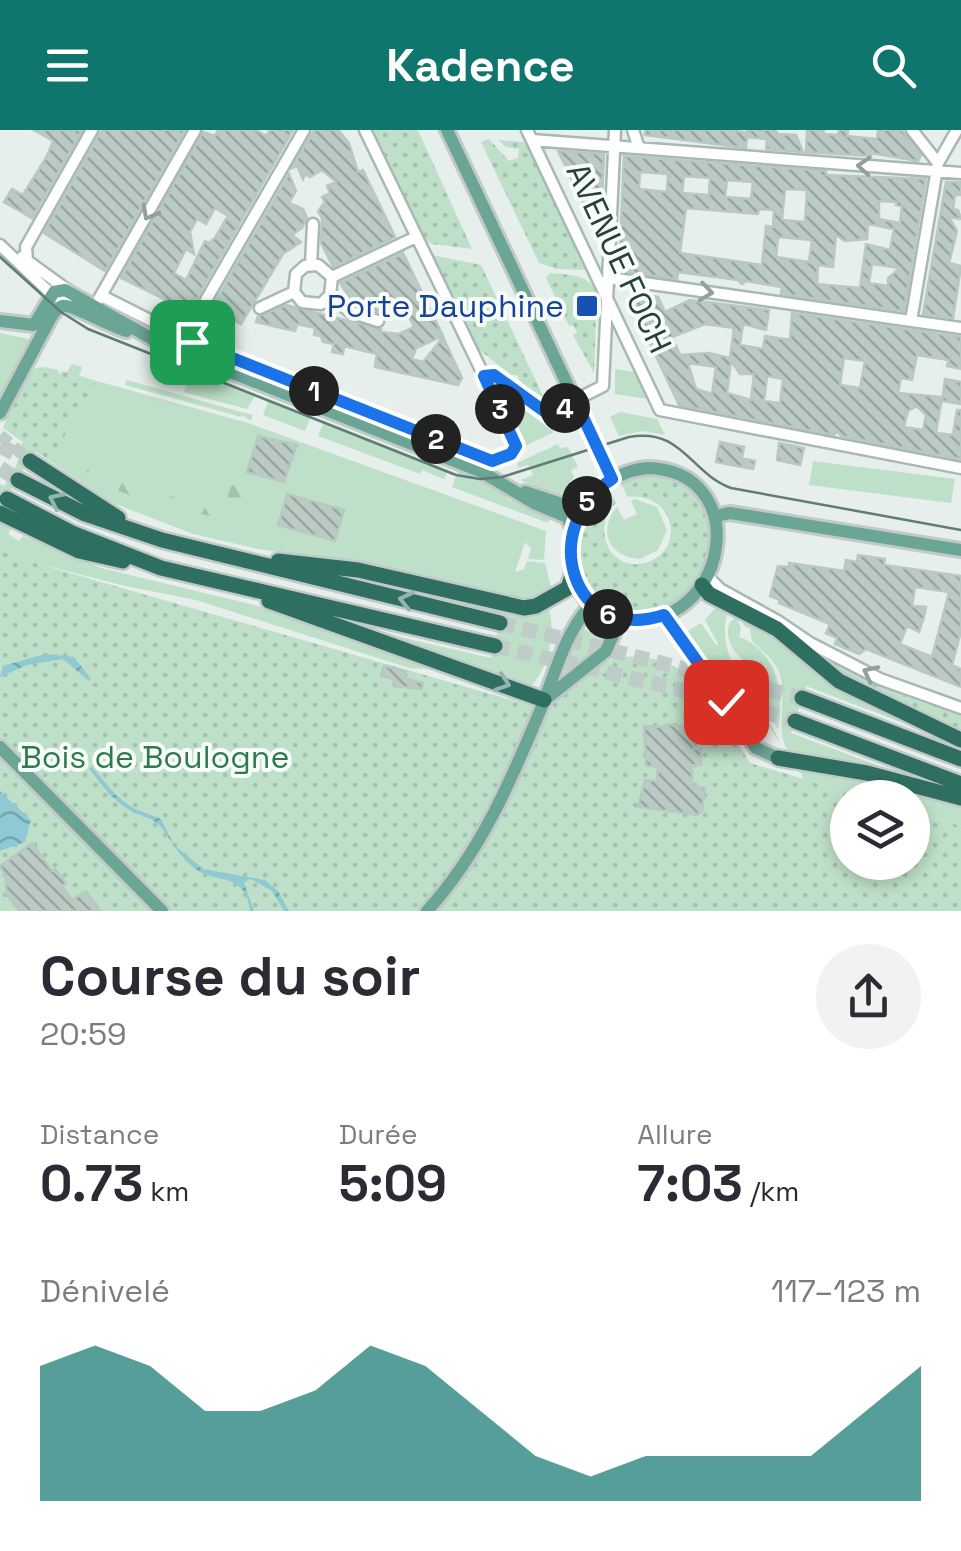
<!DOCTYPE html>
<html lang="fr">
<meta charset="utf-8">
<style>
:root{--surface:#fff;--page:#f2f2f3;--text:#2b2b33;--muted:#7c7c81;--accent:#0f766e}
body{margin:0;font-family:"Space Grotesk",sans-serif;background:var(--page);color:var(--text);height:100vh;display:flex;flex-direction:column;font-size:38px;white-space:nowrap}
*{box-sizing:border-box;margin:0}
p{font-size:32px;color:var(--muted)}
.icon{flex:none;width:55px;height:55px;fill:none;stroke:currentColor;stroke-width:2;stroke-linecap:round;stroke-linejoin:round}
.map{position:relative;height:781px;overflow:hidden}
.panel{display:flex;flex-direction:column;background:var(--surface);flex:1}
.panel>*{flex:none}
.fabs{position:absolute;left:830px;top:650px;display:grid;gap:20px}
.fabs a{display:grid;place-items:center;width:100px;height:100px;border-radius:50%;background:var(--surface);box-shadow:0 5px 15px #0003;font-size:50px}
.pin{position:absolute;display:grid;place-items:center;width:85px;height:85px;color:#fff;margin:-42px;border-radius:20px;box-shadow:0 5px 15px #0006}
.km{position:absolute;width:50px;height:50px;margin:-25px;border-radius:50%;background:#222;color:#fff;font-size:28px;line-height:50px;text-align:center}
.round{display:grid;place-items:center;flex:none;width:105px;height:105px;border-radius:52px;background:var(--page)}
.summary{display:flex;align-items:center;justify-content:space-between;height:170px;padding:0 40px}
h1{font-size:55px;font-weight:600;line-height:75px}
.figures{display:grid;grid-template-columns:repeat(3,1fr);gap:15px;height:170px;padding:10px 40px}
.figures div{display:grid;align-content:center}
.figures b{font-size:50px;font-weight:600}
.figures small{font-size:28px;font-weight:400}
.figures p{font-size:28px}
.chart{height:280px;padding:20px 40px}
.chart p{display:flex;justify-content:space-between}
.chart svg{width:100%;height:180px;margin-top:10px;fill:var(--accent);opacity:.7}
header{display:flex;justify-content:space-between;align-items:center;height:130px;padding:0 40px;background:var(--accent);color:#fff;font-size:45px;font-weight:600}
.map>svg:first-child{display:block}
</style>
<header><svg class="icon" aria-label="menu" viewBox="0 0 24 24"><path d="M4 6h16M4 12h16M4 18h16"/></svg>Kadence<svg class="icon" aria-label="search" viewBox="0 0 24 24"><circle cx="10" cy="10" r="6"/><path d="M15 15l6 6"/></svg></header>
<div class="map">
<svg width="961" height="781" viewBox="0 0 961 781">
<defs>
<pattern id="forest-firs" width="22" height="20" patternUnits="userSpaceOnUse" patternTransform="scale(2.5)"><rect width="22" height="20" fill="#bfe0c8"/><path d="M5 1l3.5 6h-7zM16 11l3.5 6h-7z" fill="#a4c1ad"/></pattern>
<pattern id="park-dots" width="8" height="8" patternUnits="userSpaceOnUse" patternTransform="scale(2.5)"><rect width="8" height="8" fill="#bfe0c8"/><path d="M2 2h.1M6 6h.1" fill="none" stroke="#a4c1ad" stroke-width="1.8" stroke-linecap="round"/></pattern>
<pattern id="water-waves" width="16" height="10" patternUnits="userSpaceOnUse" patternTransform="scale(2.5)"><rect width="16" height="10" fill="#8ec9d4"/><path d="M0 5q4-4 8 0t8 0" fill="none" stroke="#74a5ad"/></pattern>
<pattern id="building-back-hatch" width="6" height="6" patternUnits="userSpaceOnUse" patternTransform="scale(2.5)"><rect width="6" height="6" fill="#bbcac4"/><path d="M-1 5l2 2M0 0l6 6M5-1l2 2" fill="none" stroke="#98a6a0"/></pattern>
</defs>
<rect width="100%" height="100%" fill="#e6efeb"/>
<!-- grass -->
<path fill="#bfe0c8" d="M0,203L33,210L1,265H0Z
M72,234L82,237L79,246L248,293L546,401L544,430L528,429L531,419L525,412L515,442L524,439L527,431L545,433L552,461L528,473L369,435L258,419L193,404L113,373L35,321L0,377V354L4,356L21,327L16,323Z
M185,236L256,264L247,279L183,262L188,253L180,249Z
M615,239L635,242L647,269L615,264Z
M127,250L252,285H253L251,291L242,285L241,287L125,255Z
M497,261H498L554,302L523,317Z
M269,269L311,286L305,301L263,285Z
M620,282L657,289L665,305L643,301L619,306L610,287Z
M324,291L448,340L444,349L422,340L420,344L318,306Z
M558,314L560,318L568,317L578,337L571,340L574,347L560,366L520,350L533,345L528,335L518,338L517,333Z
M813,331L955,349L951,373L809,355Z
M459,338L480,346L510,370L551,385L548,393L452,357Z
M635,369L657,377L667,400L658,420L640,429C609,428 597,400 617,377L624,390L637,384L631,371Z
M0,393L11,399L8,404L19,411L23,406L101,438L266,478L448,540L409,538L196,470L121,455L35,433L0,411Z
M719,474L729,478C710,531 762,568 780,613L770,598L756,603C733,568 706,539 683,504L701,493L716,515L718,514L705,490Z
M547,475C558,499 548,540 530,557L374,501L491,528L503,480Z
M736,487L741,498L739,507C777,520 785,563 778,599L738,538L737,533L744,531C732,521 724,507 730,492Z
M741,488L778,506L814,541L835,556L935,605L806,556L791,603L917,650L789,622C773,601 789,567 779,542C774,529 761,520 752,511L750,499L744,496Z
M579,496L607,511L567,546L564,536Z
M805,638L876,652L961,676V696L913,682L912,668L864,667L803,649L801,643L797,642Z"/>
<!-- forest -->
<path fill="url(#forest-firs)" d="M86,309L92,311L95,318L88,343L106,351L110,349L153,361L155,365L159,363L202,375L204,378L223,381L231,356L239,354L241,348L245,349L239,359L250,365L235,371L237,384L230,391L201,384L175,371H144L87,348L81,333V313Z"/>
<!-- park -->
<path fill="url(#park-dots)" d="M373,0H418L472,119L432,114L425,110Z
M489,9L509,31L518,28L519,19L506,17L498,10L523,12L529,17L585,140L556,139L539,133L481,12Z
M432,125L481,135L544,268L521,253L517,245H511L477,218Z
M550,143C569,145 591,144 597,164L594,243L573,205L577,202L573,195L569,196L546,148Z
M44,237L58,240L60,245L62,241L96,251L50,331L3,298L21,254L35,238Z
M645,346C752,349 710,500 623,481C560,467 571,393 610,360L616,373C590,397 610,445 648,432C688,417 672,361 628,367L621,353Z
M0,411L35,433L540,578L544,570C570,569 581,549 602,535C612,527 626,526 639,527C699,530 723,588 750,633L864,667L848,668V732H912L913,682L961,696V781H0Z
M816,524C863,549 910,571 961,584V603L842,545Z"/>
<!-- water -->
<path fill="url(#water-waves)" d="M45,524L74,527L91,549L89,551L63,529L27,535L0,547L3,536Z
M92,637L116,665L133,678L161,689L174,715L203,739L265,750L278,761L289,781H284L272,761L251,749L244,752L254,781H250C245,740 215,755 194,738C178,725 172,711 160,696C153,688 142,686 133,682C114,672 101,655 89,638Z
M0,661L31,690L25,712L0,721Z"/>
<!-- building -->
<path fill="url(#building-back-hatch)" stroke="#b8c9c2" stroke-width="2.5" fill-rule="evenodd" d="M34,0H82L32,88L4,72L12,59L23,65L47,26L53,11Z
M102,0H185L105,141L44,103Z
M218,0H256L266,6L270,0H293L198,166L197,171L201,177L207,179L214,174L289,44L296,61L289,73L303,79L307,88L302,98L292,105L301,112L283,124L241,194L231,189L227,196L175,183L178,176L121,148L203,2L215,6ZM215,78L228,86L215,108L209,113L205,111L186,150L174,143L186,119L194,124L190,102L197,89L206,94Z
M314,0H338L349,13L358,42L363,40L395,107L333,137L321,113L322,88L318,81L325,72L322,67L330,63L327,56L336,52L322,40L310,47L305,44L303,49L297,36L292,38Z
M645,0H732L747,3V0H775L778,4L796,5L803,22L766,19L767,9L747,7L746,18L645,5Z
M807,0H824L823,4L838,5L839,0H848L847,6L877,9L878,0H902L921,25L918,31L871,23V26L806,22Z
M558,21L604,24L601,90L597,95L593,93Z
M624,26L826,41V45L848,46L926,49L904,181L781,164L782,157L746,151L742,154L738,150L678,142L677,149L621,141L619,138ZM640,42L668,44L667,62L639,59ZM684,46L710,48L709,65L682,63ZM727,50L753,52L751,69L725,67ZM785,59L807,60L805,92L782,90ZM879,71L897,72L896,75L902,76L900,93L879,89ZM686,78L758,84L759,79L774,80L773,97L766,96L762,135L680,123ZM868,94L894,99L890,120L866,114L860,158L817,154L818,135L833,137L836,105L845,111L867,109ZM778,107L812,110L809,132L776,127ZM872,134L900,138L888,148V156L869,153Z
M946,52H961V65H955L953,79L958,80L961,89L949,87L957,101L949,133L961,136L953,188L923,184Z
M403,123L443,206L416,218L412,229L423,232L443,207L462,248L458,255L375,237L377,224L344,216L343,224L332,222L334,214L323,212L321,206L314,205L315,198L297,194L295,201L256,192L258,186L286,175L381,199V202L399,204L414,197L402,172L383,184L364,177L362,173L354,174L340,153Z
M638,164L658,167L665,182L690,170L769,180L766,200L743,194L740,215L763,219L765,206L790,210L792,183L961,207V239L947,236L949,230L917,225L912,250L901,248L898,263L942,267L936,303L953,305L957,280H961V329L841,306L838,301L834,305L679,275L629,169ZM705,194L734,198L730,228L709,223L680,225L672,207ZM844,228L865,231L860,258L840,255ZM731,231L740,244H754L751,270L727,263ZM688,233L716,237L712,264L696,259ZM767,246L783,249L780,273L764,271ZM917,276L926,285L923,300L904,297L908,281Z
M945,249L961,252V274L942,271Z
M258,306L297,315L284,352L247,342Z
M720,312L744,317L742,328L755,331L753,339L716,332Z
M779,313L804,318L800,335L777,330Z
M287,364L344,380L335,411L278,395Z
M858,425L885,429L884,435L961,446V501L952,535L961,539V557L866,519L859,524L835,514L837,508L826,503L830,494L779,473L780,470L770,466L778,436L789,437V433L844,441L846,430L857,432ZM915,457L949,462L932,527L900,514L907,496L919,502L924,487L926,477L912,476Z
M384,536L406,541L404,548L423,553L422,559L393,556L394,549L381,546Z
M667,594L694,598V619H701V635H692V656L705,658L702,681L697,685L638,677L645,650L657,651L658,636H646L644,596L664,597Z
M32,713L52,741L55,739L66,753L62,756L72,770L86,761L100,781H20L6,763V747L0,736Z"/>
<g fill="none" stroke-linecap="round" stroke-linejoin="round">
<!-- major-tunnel -->
<path stroke="#bfccc8" stroke-width="12" stroke-dasharray="12 6" stroke-linecap="butt" d="M0,305L30,331"/>
<!-- highway-tunnel -->
<path stroke="#bfccc8" stroke-width="15" stroke-dasharray="15 8" stroke-linecap="butt" d="M0,316L30,331
M0,338L18,350
M500,493L802,568
M495,516L724,570L795,591"/>
<!-- minor casing -->
<g stroke="#a8b8b2" stroke-width="15">
<path id="minor" d="M527,0L660,280L961,338
M633,0L639,18
M912,0L938,33
M532,10L961,43
M0,115L48,161L69,175
M22,127L69,161
M27,131L26,117L92,0
M311,135L313,94
M332,147L330,165L321,174L302,172L294,162L296,144L305,136L318,135L332,147L416,107
M609,148L961,198
M330,165L350,182L378,191
M102,166L197,214L490,331L510,325L516,318L515,310L365,0
M99,169L195,0
M206,170L304,0
M260,178L294,162
M911,191L938,33L957,0
M484,246L494,245L548,284L603,256L615,0
M707,446L720,459L776,490L810,513L880,549L961,578"/>
</g>
<!-- major casing -->
<g stroke="#c2cac8" stroke-width="18">
<path id="major" d="M447,0L612,349
M0,191L34,195L54,162L65,160L165,216L482,342L536,374L567,387L573,400
M0,283L50,189C53,184 57,178 62,176C71,173 113,198 127,201
M647,338C752,340 730,490 637,490C540,491 555,348 647,338Z
M525,362L571,377L586,373
M715,386L730,383L961,420
M665,485L756,618L778,628
M547,568L606,521L618,494L629,490
M0,617L162,781
M427,781C480,723 510,653 540,581C555,545 563,508 588,478L586,468"/>
</g>
<!-- highway casing -->
<g stroke="#c2cac8" stroke-width="20">
<path id="highway" d="M30,331L118,388
M18,350L85,384L162,410L500,493
M7,369L72,403L161,438L495,516
M0,383L79,421L123,431
M278,431L358,440L524,478L536,476L568,458L573,443
M702,455L709,464L777,499L839,551L961,610
M269,471L544,570
M802,568L961,629
M795,591L961,654
M778,628L867,643L961,668"/>
</g>
<!-- minor -->
<use href="#minor" stroke="#fff" stroke-width="10"/>
<!-- major -->
<use href="#major" stroke="#6aa596" stroke-width="12"/>
<!-- highway -->
<use href="#highway" stroke="#2f6f62" stroke-width="15"/>
<!-- tram -->
<path stroke="#5f7d75" stroke-width="2.5" d="M0,127L61,182L88,199L456,345L480,349L502,347L629,307C682,297 690,343 731,358L961,400"/>
</g>
<!-- one-way arrows -->
<defs><path id="oneway-chevron" d="M-2-3.5L2.5 0L-2 3.5" fill="none" stroke-width="1.6" stroke-linecap="round" stroke-linejoin="round" transform="scale(2.5)"/></defs>
<g stroke="#92a09c">
<use href="#oneway-chevron" transform="translate(864 36) rotate(-176)"/>
<use href="#oneway-chevron" transform="translate(149 83) rotate(119)"/>
<use href="#oneway-chevron" transform="translate(706 162) rotate(8)"/>
<use href="#oneway-chevron" transform="translate(870 543) rotate(-154)"/>
</g>
<g stroke="#93b5ae">
<use href="#oneway-chevron" transform="translate(56 370) rotate(-154)"/>
<use href="#oneway-chevron" transform="translate(406 470) rotate(-167)"/>
<use href="#oneway-chevron" transform="translate(503 553) rotate(19)"/>
</g>
<g fill="none" stroke-linecap="round" stroke-linejoin="round">
<!-- route casing -->
<g stroke="#fff" stroke-width="20">
<path id="route" d="M192,212L492,331L511,324L516,316L484,246L494,245L548,284L576,272L612,349C537,397 571,515 664,485L726,572"/>
</g>
<!-- route -->
<use href="#route" stroke="#1a73e8" stroke-width="12"/>
</g>
<!-- markers -->
<rect fill="#1a4fb4" stroke="#f7fbf9" stroke-width="4" x="575" y="164" width="24" height="24" rx="5"/>
<g text-anchor="middle" dominant-baseline="central" stroke-width="8" stroke-linejoin="round" paint-order="stroke">
<!-- street labels -->
<g font-size="32" fill="#24423a" stroke="#f7fbf9">
<text transform="translate(619 128) rotate(65)">AVENUE FOCH</text>
</g>
<!-- transit labels -->
<g font-size="32" fill="#164399" stroke="#f7fbf9" text-anchor="end">
<text x="564" y="176">Porte Dauphine</text>
</g>
<!-- park labels -->
<g font-size="32" fill="#2d7a4b" stroke="#f7fbf9">
<text x="155" y="627">Bois de Boulogne</text>
</g>
</g>
</svg>
<div class="fabs">
<a><svg class="icon" aria-label="layers" viewBox="0 0 24 24"><path d="M12 4l9 5-9 5-9-5zM3 14l9 5 9-5"/></svg></a>
</div>
<div class="pin" style="left:192px;top:212px;background:#1e9e55"><svg class="icon" aria-label="arrive" viewBox="0 0 24 24"><path d="M6 21V4h12l-3 4 3 4H6"/></svg></div>
<div class="pin" style="left:726px;top:572px;background:#d93025"><svg class="icon" aria-label="check" viewBox="0 0 24 24"><path d="M5 12l5 5 9-10"/></svg></div>
<b class="km" style="left:314px;top:261px">1</b>
<b class="km" style="left:436px;top:309px">2</b>
<b class="km" style="left:500px;top:279px">3</b>
<b class="km" style="left:565px;top:278px">4</b>
<b class="km" style="left:587px;top:371px">5</b>
<b class="km" style="left:608px;top:484px">6</b>
</div>
<section class="panel">
<div class="summary"><div><h1>Course du soir</h1><p>20:59</p></div><a class="round"><svg class="icon" aria-label="share" viewBox="0 0 24 24"><path d="M12 15V3M7 8l5-5 5 5M5 13v7h14v-7"/></svg></a></div>
<div class="figures">
<div><p>Distance</p><b>0.73<small> km</small></b></div>
<div><p>Durée</p><b>5:09</b></div>
<div><p>Allure</p><b>7:03<small> /km</small></b></div>
</div>
<div class="chart"><p><span>Dénivelé</span>117–123 m</p>
<svg viewBox="0 0 160 44" preserveAspectRatio="none"><path d="M0 44V11L10 6L20 11L30 22L40 22L50 17L60 6L70 11L80 22L90 33L100 38L110 33L120 33L130 33L140 33L150 22L160 11V44z"/></svg>
</div>
</section>
